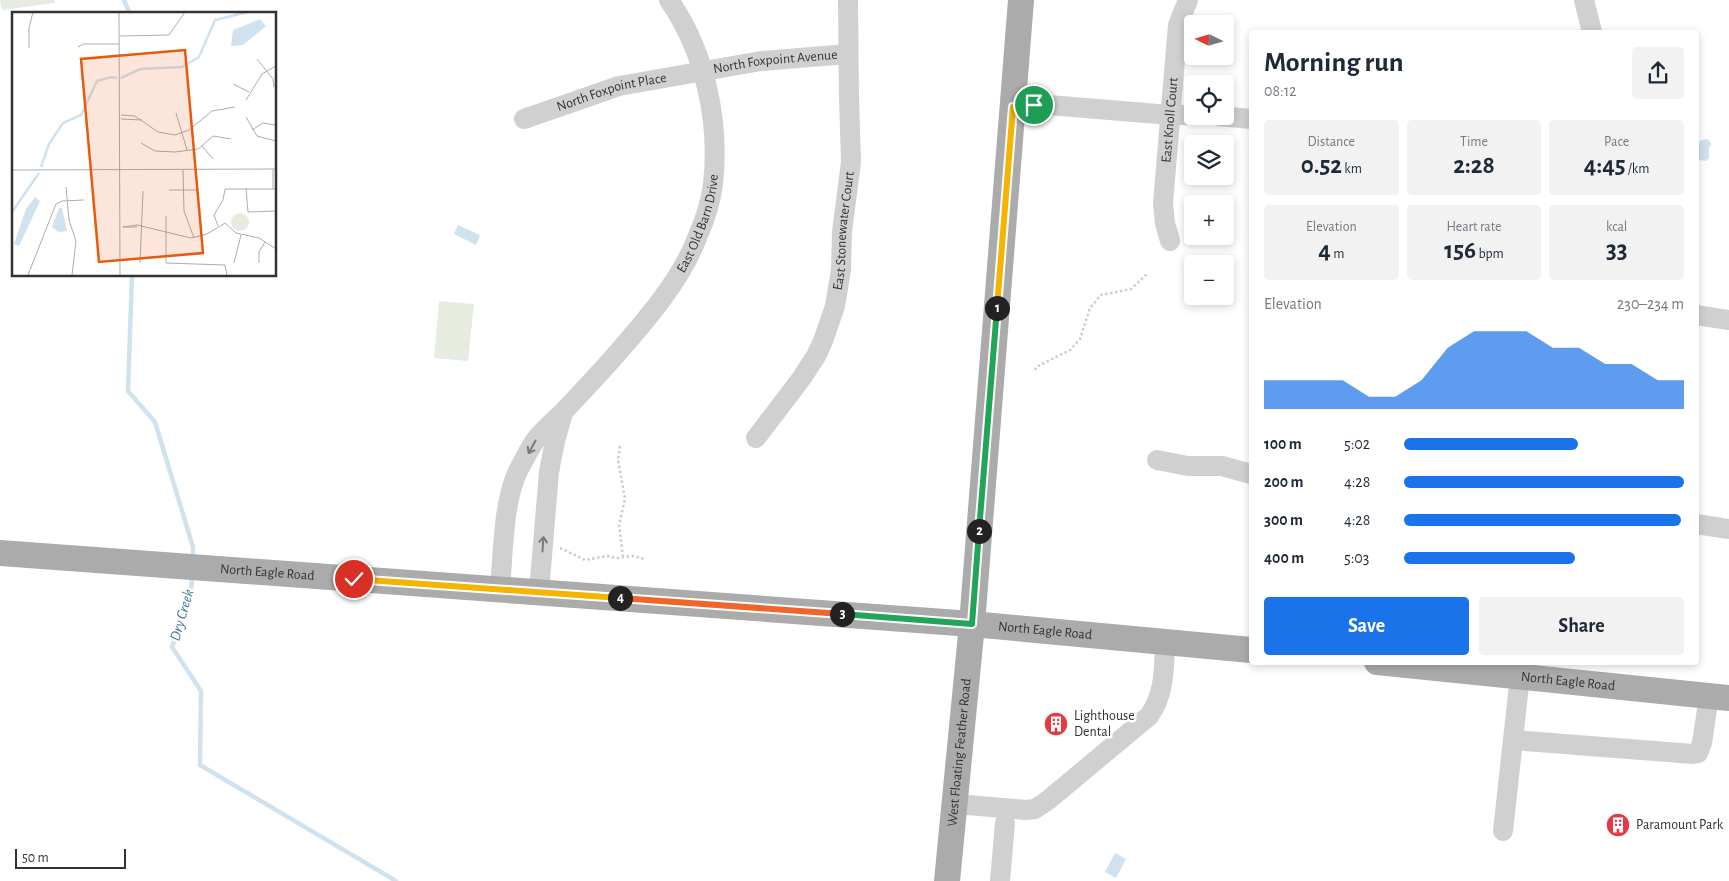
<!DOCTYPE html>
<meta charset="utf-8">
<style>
:root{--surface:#fff;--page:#f2f2f3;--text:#1f2937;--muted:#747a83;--accent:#1a73e8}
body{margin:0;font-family:"Alegreya Sans",sans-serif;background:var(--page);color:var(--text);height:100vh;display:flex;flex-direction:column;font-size:19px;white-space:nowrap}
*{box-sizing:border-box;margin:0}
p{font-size:16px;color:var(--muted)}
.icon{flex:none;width:28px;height:28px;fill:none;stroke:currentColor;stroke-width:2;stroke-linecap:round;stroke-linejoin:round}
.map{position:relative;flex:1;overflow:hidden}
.side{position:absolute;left:1249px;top:30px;width:450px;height:635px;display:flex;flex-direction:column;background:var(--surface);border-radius:5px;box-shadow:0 2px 8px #0003}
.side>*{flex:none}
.needle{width:32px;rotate:275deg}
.controls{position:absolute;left:1184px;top:15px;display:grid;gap:10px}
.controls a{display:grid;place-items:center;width:50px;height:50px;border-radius:5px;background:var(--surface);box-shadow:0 2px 8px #0003;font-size:25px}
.scale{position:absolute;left:15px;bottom:12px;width:111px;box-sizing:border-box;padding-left:5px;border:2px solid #333;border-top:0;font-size:14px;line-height:18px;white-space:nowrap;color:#333;-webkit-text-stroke:4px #fff;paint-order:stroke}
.pin{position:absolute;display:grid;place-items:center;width:42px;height:42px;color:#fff;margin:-21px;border:2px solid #fff;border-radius:50%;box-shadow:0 1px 5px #0007}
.km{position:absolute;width:25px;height:25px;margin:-12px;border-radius:50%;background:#222;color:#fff;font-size:14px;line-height:25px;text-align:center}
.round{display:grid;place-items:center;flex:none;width:52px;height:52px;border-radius:5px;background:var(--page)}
.overview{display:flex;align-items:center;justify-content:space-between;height:85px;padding:0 15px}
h1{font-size:28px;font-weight:700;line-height:38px}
.figures{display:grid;grid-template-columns:repeat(3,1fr);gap:8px;height:85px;padding:5px 15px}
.figures div{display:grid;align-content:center;border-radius:5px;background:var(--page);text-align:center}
.figures b{font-size:25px;font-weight:700}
.figures small{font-size:14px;font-weight:400}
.figures p{font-size:14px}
.chart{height:140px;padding:10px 15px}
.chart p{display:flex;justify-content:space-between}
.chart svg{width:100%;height:90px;margin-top:5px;fill:var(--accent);opacity:.7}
.button{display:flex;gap:10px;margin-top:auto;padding:10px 15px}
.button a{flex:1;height:58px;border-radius:5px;background:var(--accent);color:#fff;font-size:20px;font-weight:700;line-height:58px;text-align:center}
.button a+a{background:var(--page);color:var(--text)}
ul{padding:0 15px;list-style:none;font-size:16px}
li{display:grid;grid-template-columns:80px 60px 1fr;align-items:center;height:38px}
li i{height:12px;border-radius:6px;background:var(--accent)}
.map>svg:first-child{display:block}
</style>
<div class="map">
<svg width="1729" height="881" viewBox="0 0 1729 881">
<rect width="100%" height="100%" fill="#fff"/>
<!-- green -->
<path fill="#e6ecdf" d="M0,0H54L55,3L2,10Z
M439,301L474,304L468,361L434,358Z"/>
<!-- water -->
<path fill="#cfe2ee" d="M1706,139L1709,140L1711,144L1709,148V158L1706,161L1699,160C1697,154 1700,151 1698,145L1700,141Z
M458,225L480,235L476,245L454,234Z
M1115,853L1126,859L1116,878L1105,872Z"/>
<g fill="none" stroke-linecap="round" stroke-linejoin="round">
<!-- stream -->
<path stroke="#cfe2ee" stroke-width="4.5" d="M124,0L130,14
M132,275L128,391L155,422L193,547V558
M192,575L191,594L172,647L201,691L200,765L396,881"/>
<!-- path -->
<path stroke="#cdcdcd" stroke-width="2.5" stroke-dasharray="2.5 2.5" stroke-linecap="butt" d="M1035,370L1036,367L1070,350L1080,339L1090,308L1101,295L1131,289L1147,274
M620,446L618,460L625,499L619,525L623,557
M560,548L585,560L607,556L616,558L634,556L644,559"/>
<!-- minor -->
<g stroke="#d0d0d0" stroke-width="20">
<path d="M1584,0L1592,32"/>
<path d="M1013,107L1049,105L1170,115H1192"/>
<path d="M1219,116L1251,119"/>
<path id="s1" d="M524,119L619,86L761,61L848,54"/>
<path id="s2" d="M1170,241L1165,223L1163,203L1178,25L1188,0"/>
<path d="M1696,315L1729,320"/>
<path id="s3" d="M756,438L801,379L816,356L823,341L835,306L841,270L842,232L851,162L849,97L848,0"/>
<path d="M1157,460L1188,466H1222L1251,474"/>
<path d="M1696,524L1729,529"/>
<path id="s4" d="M500,590C503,555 503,502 518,471C524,460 530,447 537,438C545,428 555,420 564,411C583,391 602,371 620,350C648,318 682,278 697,238C704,222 711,202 713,184C720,121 705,52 669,0"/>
<path d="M539,592L549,472L555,441L563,413"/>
<path d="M1513,740L1693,754L1698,753L1702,743L1709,696"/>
<path d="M955,804L1026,810L1035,809L1047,801L1149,716C1165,694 1164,668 1165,642"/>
<path d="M1503,831L1520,676"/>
<path d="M1000,881L1005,823"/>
</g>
<!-- major -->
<g stroke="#ababab" stroke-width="26">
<path id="s5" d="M0,553L972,624L1251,650"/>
<path id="s6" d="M1377,662L1729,698"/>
<path id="s7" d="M947,881L972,624L1021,0"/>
</g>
</g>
<!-- one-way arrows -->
<defs><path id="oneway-shaft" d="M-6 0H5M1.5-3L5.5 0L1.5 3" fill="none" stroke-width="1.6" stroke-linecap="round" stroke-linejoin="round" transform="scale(1.25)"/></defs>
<g stroke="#7a7a7a">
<use href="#oneway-shaft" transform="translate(532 447) rotate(119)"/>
<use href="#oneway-shaft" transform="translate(543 544) rotate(-86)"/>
</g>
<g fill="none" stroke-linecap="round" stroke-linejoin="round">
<!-- split-1 casing -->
<g stroke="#fff" stroke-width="10">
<path id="split-1" d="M997,308L1013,107L1034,105"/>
</g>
<!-- split-2 casing -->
<g stroke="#fff" stroke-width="10">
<path id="split-2" d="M979,531L997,308"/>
</g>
<!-- split-3 casing -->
<g stroke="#fff" stroke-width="10">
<path id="split-3" d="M842,614L972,624L979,531"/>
</g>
<!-- split-4 casing -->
<g stroke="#fff" stroke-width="10">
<path id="split-4" d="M620,598L842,614"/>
</g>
<!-- split-5 casing -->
<g stroke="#fff" stroke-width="10">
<path id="split-5" d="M354,579L620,598"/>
</g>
<!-- split-1 -->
<use href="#split-1" stroke="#f5b400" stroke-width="6"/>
<!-- split-2 -->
<use href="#split-2" stroke="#22a559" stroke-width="6"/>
<!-- split-3 -->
<use href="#split-3" stroke="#22a559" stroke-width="6"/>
<!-- split-4 -->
<use href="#split-4" stroke="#f0652b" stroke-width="6"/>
<!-- split-5 -->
<use href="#split-5" stroke="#f5b400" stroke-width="6"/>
</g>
<!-- icons -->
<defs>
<g id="building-disc" transform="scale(1.25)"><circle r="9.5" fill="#e63946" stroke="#fff"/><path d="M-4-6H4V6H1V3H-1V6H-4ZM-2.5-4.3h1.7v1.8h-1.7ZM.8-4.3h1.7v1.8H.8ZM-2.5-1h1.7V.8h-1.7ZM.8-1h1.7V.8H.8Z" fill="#fff"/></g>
</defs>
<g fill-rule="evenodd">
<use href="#building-disc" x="1056" y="724"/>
<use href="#building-disc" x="1618" y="825"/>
</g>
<g text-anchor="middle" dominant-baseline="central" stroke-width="5" stroke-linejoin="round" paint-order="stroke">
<!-- street labels -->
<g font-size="14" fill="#333" stroke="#fff">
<text stroke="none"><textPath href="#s1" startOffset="259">North Foxpoint Avenue</textPath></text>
<text stroke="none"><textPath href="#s1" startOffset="92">North Foxpoint Place</textPath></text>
<text stroke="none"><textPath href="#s2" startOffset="122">East Knoll Court</textPath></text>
<text stroke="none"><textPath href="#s4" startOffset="431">East Old Barn Drive</textPath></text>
<text stroke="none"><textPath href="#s3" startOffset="231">East Stonewater Court</textPath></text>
<text stroke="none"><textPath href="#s5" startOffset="268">North Eagle Road</textPath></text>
<text stroke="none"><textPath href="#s5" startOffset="1048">North Eagle Road</textPath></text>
<text stroke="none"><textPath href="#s6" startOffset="192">North Eagle Road</textPath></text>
<text stroke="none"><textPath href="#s7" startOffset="129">West Floating Feather Road</textPath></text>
</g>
<!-- poi labels -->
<g font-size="14" fill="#333" stroke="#fff" text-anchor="start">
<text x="1074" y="716">Lighthouse<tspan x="1074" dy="16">Dental</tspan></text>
<text x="1636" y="825">Paramount Park</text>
</g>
<!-- water labels -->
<g font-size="15" font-style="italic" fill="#3f7597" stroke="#fff">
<text transform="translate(182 615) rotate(-74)">Dry Creek</text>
</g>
</g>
<!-- overview -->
<g transform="translate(12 12)">
<rect width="264" height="264" fill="#fff"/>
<path d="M219 210a9 9 0 1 1 18 0a9 9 0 1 1-18 0Z" fill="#e6ecdf"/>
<path d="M248,7L254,14L231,33L219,34L221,18ZM23,185L28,189L7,234L2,232L14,197ZM47,196H50L55,219L47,220L40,215Z" fill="#cfe2ee"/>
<path fill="none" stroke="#cfe2ee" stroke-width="2.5" d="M109,66L128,57L170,55L187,45L203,8L236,0M29,155L37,132L51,111L69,103L85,69L99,65L105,66M0,200L27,161"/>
<path fill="none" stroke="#adadad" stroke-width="1" d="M107,0L108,263M108,24L157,23L173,0M66,35L71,32H107M17,36V16L21,0M245,47L261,67L262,75M221,72L237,80M234,88L250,62L264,54M164,101L175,138M109,103L123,104L146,120L163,123L177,118L200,99L223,95M234,105L245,124L264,129M109,107L130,108M240,118L251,111L264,113M129,131L143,139L163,140L186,137L201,124L219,127M190,134L201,147M261,157V177M0,158L264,157M171,158L172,199L182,226M54,175L57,208L64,229L60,263M234,176L236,200L264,199M157,178H187M154,204V251L213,253L215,263M206,214L202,203L211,188L213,177H264M125,215H111L125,213L179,226L195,222L213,211L224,221L247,226L264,237M128,251L131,179M222,251L229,223M247,251V240L253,230M16,263L44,192L50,189L72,188"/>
<path fill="#e8590c" fill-opacity="0.15" stroke="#e8590c" stroke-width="2.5" d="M173,38L191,241L87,250L69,47Z"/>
<rect width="264" height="264" fill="none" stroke="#333" stroke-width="2.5"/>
</g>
</svg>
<div class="controls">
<a><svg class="needle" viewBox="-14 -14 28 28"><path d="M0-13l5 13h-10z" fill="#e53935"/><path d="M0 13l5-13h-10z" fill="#747a83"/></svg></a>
<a><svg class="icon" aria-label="locate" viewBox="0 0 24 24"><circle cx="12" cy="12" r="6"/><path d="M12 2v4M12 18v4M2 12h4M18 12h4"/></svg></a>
<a><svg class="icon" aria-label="layers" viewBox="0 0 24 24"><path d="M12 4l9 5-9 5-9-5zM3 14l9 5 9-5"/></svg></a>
<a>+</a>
<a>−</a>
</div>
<div class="scale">50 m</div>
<div class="pin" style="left:1034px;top:105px;background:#1e9e55"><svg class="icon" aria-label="arrive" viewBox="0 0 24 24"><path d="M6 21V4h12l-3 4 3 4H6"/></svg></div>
<div class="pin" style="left:354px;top:579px;background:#d93025"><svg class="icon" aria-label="check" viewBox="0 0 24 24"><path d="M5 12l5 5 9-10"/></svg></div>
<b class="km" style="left:997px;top:308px">1</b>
<b class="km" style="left:979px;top:531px">2</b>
<b class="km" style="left:842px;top:614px">3</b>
<b class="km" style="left:620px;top:598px">4</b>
<section class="side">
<div class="overview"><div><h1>Morning run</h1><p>08:12</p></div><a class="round"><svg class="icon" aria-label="share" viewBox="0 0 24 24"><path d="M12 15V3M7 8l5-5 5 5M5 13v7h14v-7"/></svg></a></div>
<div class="figures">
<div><p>Distance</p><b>0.52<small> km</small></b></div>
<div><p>Time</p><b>2:28</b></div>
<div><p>Pace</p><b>4:45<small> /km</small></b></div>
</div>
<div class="figures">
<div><p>Elevation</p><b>4<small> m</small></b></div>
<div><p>Heart rate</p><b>156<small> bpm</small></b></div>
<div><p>kcal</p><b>33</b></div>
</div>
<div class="chart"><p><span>Elevation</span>230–234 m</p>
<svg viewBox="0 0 160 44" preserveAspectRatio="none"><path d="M0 44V30L10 30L20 30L30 30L40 38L50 38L60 30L70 14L80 6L90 6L100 6L110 14L120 14L130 22L140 22L150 30L160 30V44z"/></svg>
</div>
<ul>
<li><b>100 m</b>5:02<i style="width:62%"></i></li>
<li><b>200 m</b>4:28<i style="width:100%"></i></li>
<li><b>300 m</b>4:28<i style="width:99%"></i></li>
<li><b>400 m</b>5:03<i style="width:61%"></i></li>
</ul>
<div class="button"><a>Save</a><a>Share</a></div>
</section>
</div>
